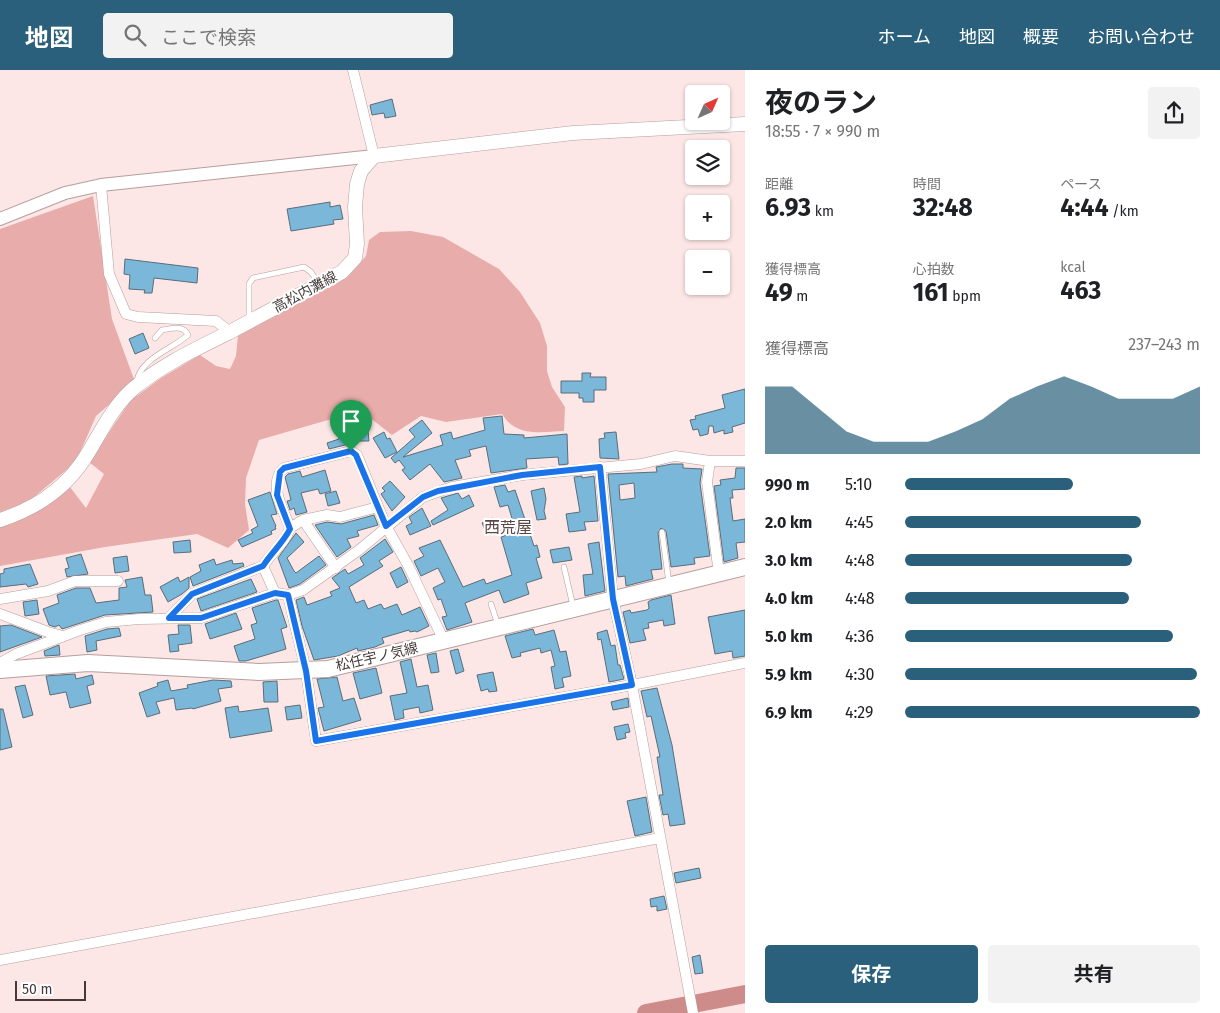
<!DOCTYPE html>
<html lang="ja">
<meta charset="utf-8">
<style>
:root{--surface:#fff;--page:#f2f2f2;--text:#202124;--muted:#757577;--accent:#2a607b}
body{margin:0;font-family:"Fira Sans","Noto Sans JP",sans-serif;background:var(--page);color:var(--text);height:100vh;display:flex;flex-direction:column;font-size:19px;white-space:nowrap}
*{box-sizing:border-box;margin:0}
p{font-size:16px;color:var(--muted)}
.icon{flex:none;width:28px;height:28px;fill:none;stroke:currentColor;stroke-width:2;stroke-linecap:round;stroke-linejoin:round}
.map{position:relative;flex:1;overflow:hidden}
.panel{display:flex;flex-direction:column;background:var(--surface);width:475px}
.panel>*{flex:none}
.needle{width:32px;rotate:45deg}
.buttons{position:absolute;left:685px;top:15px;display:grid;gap:10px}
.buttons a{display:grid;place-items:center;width:45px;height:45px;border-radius:5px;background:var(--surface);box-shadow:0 1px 4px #0004;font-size:25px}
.scale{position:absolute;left:15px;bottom:12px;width:71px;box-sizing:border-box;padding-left:5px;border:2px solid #443a39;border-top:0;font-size:14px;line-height:18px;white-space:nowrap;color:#443a39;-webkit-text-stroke:4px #fff;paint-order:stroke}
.pin{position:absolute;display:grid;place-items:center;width:42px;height:42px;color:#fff;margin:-51px -21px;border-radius:50% 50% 50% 0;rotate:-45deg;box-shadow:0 0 5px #0007}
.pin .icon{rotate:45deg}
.round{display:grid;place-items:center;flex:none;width:52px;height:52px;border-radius:5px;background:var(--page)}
.headline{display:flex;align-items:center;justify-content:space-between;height:85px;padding:0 20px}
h1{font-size:28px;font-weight:700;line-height:38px}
.stats{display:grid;grid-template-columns:repeat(3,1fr);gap:8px;height:85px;padding:5px 20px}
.stats div{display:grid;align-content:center}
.stats b{font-size:25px;font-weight:700}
.stats small{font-size:14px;font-weight:400}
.stats p{font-size:14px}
.chart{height:140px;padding:10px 20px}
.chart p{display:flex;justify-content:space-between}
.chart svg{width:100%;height:90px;margin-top:5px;fill:var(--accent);opacity:.7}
.action{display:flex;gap:10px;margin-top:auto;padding:10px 20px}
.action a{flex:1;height:58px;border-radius:5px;background:var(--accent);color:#fff;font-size:20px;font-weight:700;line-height:58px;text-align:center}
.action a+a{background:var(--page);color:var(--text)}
ul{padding:0 20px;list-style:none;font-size:16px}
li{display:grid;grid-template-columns:80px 60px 1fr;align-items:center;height:38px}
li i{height:12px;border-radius:6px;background:var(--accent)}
header{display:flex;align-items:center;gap:30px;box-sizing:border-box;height:70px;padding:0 25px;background:var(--accent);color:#fff}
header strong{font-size:24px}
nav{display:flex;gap:28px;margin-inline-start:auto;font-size:18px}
.search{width:350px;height:45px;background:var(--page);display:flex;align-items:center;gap:12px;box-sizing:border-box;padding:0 18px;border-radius:5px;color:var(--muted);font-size:19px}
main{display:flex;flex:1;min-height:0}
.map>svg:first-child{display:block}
</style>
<header>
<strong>地図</strong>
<div class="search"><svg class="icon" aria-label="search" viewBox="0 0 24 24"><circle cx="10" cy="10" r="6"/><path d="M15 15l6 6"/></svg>ここで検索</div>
<nav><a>ホーム</a><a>地図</a><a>概要</a><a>お問い合わせ</a></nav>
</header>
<main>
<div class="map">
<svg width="745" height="943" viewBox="0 0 745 943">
<rect width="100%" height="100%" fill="#fce7e6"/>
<!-- green -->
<path fill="#e8adaa" d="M93,126L112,249L135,312L96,346L76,392L28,432L0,442V159Z
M411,161L443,167L499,199L520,222L540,253L547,276V301L552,317L565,337L564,361C540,362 516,367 502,344L446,352L421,346L392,365L369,347L328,350L259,370L246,408L245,434L249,460L228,478L197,464L105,477L0,496V457C30,447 46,438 70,417L86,438L104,404L89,392L130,331L161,308L200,285L216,296L230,299L236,286L238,265L349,205L366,186L369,170L380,162Z"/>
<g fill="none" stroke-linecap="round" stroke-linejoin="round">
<!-- river -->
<path stroke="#cd8c8a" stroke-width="18" d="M646,943L745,924"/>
</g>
<!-- building -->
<path fill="#7ab7d9" stroke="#5a6d79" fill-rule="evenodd" d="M392,29L396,46L385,48L384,43L372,45L370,35Z
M330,132V137L340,135L343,149L333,150L334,154L291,161L287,139Z
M125,189L198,198L197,213L154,208L152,223H144L145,220L129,219L130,205L124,204Z
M143,263L149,278L135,284L129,269Z
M582,303H591L590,307H606V320H594V332H583V328H579V323H561V311H582Z
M745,319V353L732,357L733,362L724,364V360L714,363L713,356H709L708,364L700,366L698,359L693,360L690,350L696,349L695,346L725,338L722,325Z
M502,346L504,364L524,365V368L567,364L568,394L559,395L558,387L526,389L527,398L491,403L486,376L469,380L471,386L455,390L462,408L444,412L430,394L410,410L402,400L405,398L399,390L395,393L391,388L415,367L409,360L422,350L432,363L403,387L443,375L440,365L451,362L453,369L485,360L483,348Z
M355,356L356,363L368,361L369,371H361L329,379L327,373L339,369L337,363Z
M384,362L387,369L390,368L397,382L385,388L373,368Z
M616,362L619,389L600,388L599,369L605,368L604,363Z
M672,394H683V398L702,399L700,413L710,486L694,488L695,494L671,497L666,461L661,458L658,463L662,499L651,500L653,509L626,516L625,506L618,507L608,404L657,402L656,397ZM634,413L635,428L620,430L619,415Z
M736,398H745V419L732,420L733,428H730L733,451L745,449V472L736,473L738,488L724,492L714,416L721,415L720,410L735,408Z
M325,400L331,421L320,424L318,419L301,423L307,442L296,445L294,438L290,440L287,431L291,430L285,407L288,404L300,401L302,407Z
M582,406V408L594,406L598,451L584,452L586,460L569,462L566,444L580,442L574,407Z
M390,411L405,427L392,441L381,424L385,421L382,418Z
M505,415L508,422L515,420L534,476L537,475L540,487L536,488L542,508L526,513L529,524L504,533L499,520L465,533L472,552L447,560L442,547L447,546L441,529L438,530L433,518L445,512L438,498L421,506L414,491L424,486L419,478L440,470L463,517L484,509L486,514L512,505L501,467L516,462L508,435L500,437L494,417Z
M544,418L546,429L544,441L546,449L537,450L531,421Z
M336,421L340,433L328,436L325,424Z
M270,422L277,444L271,445L276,456L275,457L276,459L271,461L272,464L242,477L238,470L253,463L251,460L258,456L248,430Z
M458,423L462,429L469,425L474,436L433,455L431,451L448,440L441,428Z
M422,438L431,456L410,465L406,456L412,453L409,447Z
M374,445L378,455L357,461L359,466L347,469L351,477L337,487L315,455L327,452L341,454Z
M493,448L498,460L487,464L482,453Z
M296,463L304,472L287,488L294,501L296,503L319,486L326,495L300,514L289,518L278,488Z
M385,469L393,482L379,491L383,496L349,517L356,533L364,530L368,539L381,534L384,539L397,534L402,545L420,537L429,556L417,562L415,561L410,562L409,560L382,568L384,573L375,577L358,581L357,578L338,586L314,590L302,556L296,530L304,527L307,535L332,526L330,522L340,518L332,508L345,499L348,504L364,495L360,488Z
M190,470L191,482L174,483L173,472Z
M599,472L605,521L585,526L583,505L593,504L588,474Z
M569,477L572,490L553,493L550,480Z
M81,484L88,504L67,507L65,499L69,498L66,488Z
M127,486L129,501L115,503L113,488Z
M214,489L216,495L232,490L233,494L243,493L244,496L193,516L190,507L201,501L199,495Z
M30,494L38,514L28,517L26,514L0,517V504L4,503V499Z
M401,497L408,512L397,518L390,503Z
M142,507L145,525H151L153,542L105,545L62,559L59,555L55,557L49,555L43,539L59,533L57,525L76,518H90L96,533L119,530V518L127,517L125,510Z
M178,507L180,512L189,507V518L182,524L168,532L160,517Z
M251,509L257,522L201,541L197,529Z
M671,525L675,554L664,556L663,550L648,553L649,558L643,559L646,570L630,573L623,542L630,540L631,543L647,540L649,538L648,532L651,530Z
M37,530L39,544L25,546L23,532Z
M276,530H278L287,557L281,559L286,579L246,591H239L234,576L255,569L251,555L257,553L252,538Z
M745,540V586L733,588L732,581L715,584L708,547Z
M236,543L242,559L210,569L205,554Z
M11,555L42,567L0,582V556Z
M178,555H190L192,573L178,575L179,581L170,582L168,565L179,564Z
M119,558L121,566L96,571L97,580L87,582L85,566L107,559Z
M533,559L535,565L554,560L560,582L566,581L571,606L562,608L564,617L555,619L551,597L555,596L551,580L541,583L540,578L520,583L521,586L512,588L505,566Z
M607,560L611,576L615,575L618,595H620L624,609L609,612L601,569L598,570L597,563Z
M59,575L60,585L45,586L44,581Z
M458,579L464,601L456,604L450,581Z
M436,583L439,602L431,603L427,585Z
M411,589L417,617L428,615L433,640L420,643L419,637L403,640L404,648L395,650L390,626L407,623L400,592Z
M376,598L382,623L360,629L353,603Z
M493,602L497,621L489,622L488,619L481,621L477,605Z
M75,604L76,609L92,605L94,614L87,616L91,633L70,638L66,622L50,625L46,606Z
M337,607L343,631L354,628L361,650L324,661L318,638L324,637L317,609Z
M168,610L171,621L188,618L187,615L213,610L231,611L232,617L218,619L221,631L193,639L192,638L176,640L174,628L156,632L160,643L147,647L139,623L158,616L157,613Z
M277,611L278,632H264L263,612Z
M25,615L33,645L23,648L15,617Z
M657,618L672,675L685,754L670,756L668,744L663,745L659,725H663L657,687H660L651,646L647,647L641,621Z
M628,628L629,637L613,640L611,632Z
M300,635L302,648L287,650L285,637Z
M238,636L239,642L268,638L272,661L230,668L225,638Z
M0,639H3L12,677L0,680Z
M628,654L630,662L625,663L626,668L617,670L614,657Z
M646,727L652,762L635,766L627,731Z
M699,798L701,808L676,813L674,803Z
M664,826L667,839L657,841V836L651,837L650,829Z
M700,885L703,903L695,904L692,887Z"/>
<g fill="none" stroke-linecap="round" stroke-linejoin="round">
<!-- service casing -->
<g stroke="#b69e9c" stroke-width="6">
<path id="service" d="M249,251V214L253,208L304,197L311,202L318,213
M137,311C140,289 172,279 188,265C183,254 171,259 162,260L155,268
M662,462L669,513
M564,497L573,536
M491,534L498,555"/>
</g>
<!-- minor casing -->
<g stroke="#b69e9c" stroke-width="11">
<path id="minor" d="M353,0L374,86
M101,115L109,204L126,244L138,247L216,251L230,262
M710,391L707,412L719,504
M600,397L613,529L632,615L693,943
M303,450L327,445L340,447L378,437
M336,498L303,450L290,458C284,441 267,413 284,398L351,381L357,385L386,456L409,497L444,571
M275,523L263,496C271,483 286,472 290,458
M288,525L306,601L316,671L632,615L745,593
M0,529L48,521L75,511H118
M0,544L48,562L63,566
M169,548L192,524L263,496
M0,593L16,584L80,560L106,552L139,549L201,548L275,523L288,525L303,520L359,480L423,427L452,417L522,405L641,394L675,386L710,391H745
M0,890L660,768"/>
</g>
<!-- tertiary casing -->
<g stroke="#b69e9c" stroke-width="14">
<path id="tertiary" d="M0,149L65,123L101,115L374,86"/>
</g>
<!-- secondary casing -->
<g stroke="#b69e9c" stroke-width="15">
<path id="secondary" d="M0,450C37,438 68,417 88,383C102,360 113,336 134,318C162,295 196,279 228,263C266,243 304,222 342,202L355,188L357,174L355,137L357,114L361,101L374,86L573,63L745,54"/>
</g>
<!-- primary casing -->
<g stroke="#b69e9c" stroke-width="18">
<path id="primary" d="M0,600L88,593L259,602L328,599L745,497"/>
</g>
<!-- service -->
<use href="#service" stroke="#fff" stroke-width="5"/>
<!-- minor -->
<use href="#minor" stroke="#fff" stroke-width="10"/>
<!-- tertiary -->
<use href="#tertiary" stroke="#fff" stroke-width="12"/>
<!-- secondary -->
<use href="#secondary" stroke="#fff" stroke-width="14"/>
<!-- primary -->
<use href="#primary" stroke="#fff" stroke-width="16"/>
</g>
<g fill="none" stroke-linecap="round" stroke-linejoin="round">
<!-- route casing -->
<g stroke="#fff" stroke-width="10">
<path id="route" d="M351,381L356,385L386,456L423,427L438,421L522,405L600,397L613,529L632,615L316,671L306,601L288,525L275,523L201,548H169L192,524L263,496C271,483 283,473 290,459L277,425L280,402L284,398Z"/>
</g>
<!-- route -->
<use href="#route" stroke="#1a73e8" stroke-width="6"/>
</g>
<g text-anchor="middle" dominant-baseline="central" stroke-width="4" stroke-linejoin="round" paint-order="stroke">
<!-- street labels -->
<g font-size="14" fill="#443a39" stroke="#fff">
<text transform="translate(305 222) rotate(-28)">高松内灘線</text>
<text transform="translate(377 587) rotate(-13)">松任宇ノ気線</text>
</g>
<!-- quarter labels -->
<g font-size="16" fill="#5c4745" stroke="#fff">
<text x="508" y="457">西荒屋</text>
</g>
</g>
</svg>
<div class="buttons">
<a><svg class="needle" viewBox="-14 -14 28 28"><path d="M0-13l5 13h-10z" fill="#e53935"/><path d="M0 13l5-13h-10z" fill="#757577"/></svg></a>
<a><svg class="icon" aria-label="layers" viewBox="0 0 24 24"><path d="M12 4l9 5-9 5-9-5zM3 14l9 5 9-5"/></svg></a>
<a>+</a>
<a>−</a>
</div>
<div class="scale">50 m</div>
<div class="pin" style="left:351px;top:381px;background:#1e9e55"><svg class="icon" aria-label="arrive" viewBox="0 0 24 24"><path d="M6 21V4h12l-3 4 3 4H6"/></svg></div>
</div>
<section class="panel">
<div class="headline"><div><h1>夜のラン</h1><p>18:55 · 7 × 990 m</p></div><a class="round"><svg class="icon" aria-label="share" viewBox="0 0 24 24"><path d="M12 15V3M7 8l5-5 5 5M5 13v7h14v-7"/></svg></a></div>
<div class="stats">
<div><p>距離</p><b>6.93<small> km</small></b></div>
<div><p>時間</p><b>32:48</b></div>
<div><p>ペース</p><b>4:44<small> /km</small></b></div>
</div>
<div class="stats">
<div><p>獲得標高</p><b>49<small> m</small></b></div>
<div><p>心拍数</p><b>161<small> bpm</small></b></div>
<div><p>kcal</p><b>463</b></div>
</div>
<div class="chart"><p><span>獲得標高</span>237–243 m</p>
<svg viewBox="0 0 160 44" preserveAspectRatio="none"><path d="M0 44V11L10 11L20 22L30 33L40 38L50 38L60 38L70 33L80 27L90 17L100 11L110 6L120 11L130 17L140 17L150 17L160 11V44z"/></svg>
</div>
<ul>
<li><b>990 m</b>5:10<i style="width:57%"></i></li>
<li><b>2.0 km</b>4:45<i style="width:80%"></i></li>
<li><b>3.0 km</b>4:48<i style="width:77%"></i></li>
<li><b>4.0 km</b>4:48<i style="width:76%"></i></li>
<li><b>5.0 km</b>4:36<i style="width:91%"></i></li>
<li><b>5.9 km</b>4:30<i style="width:99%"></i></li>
<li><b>6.9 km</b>4:29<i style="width:100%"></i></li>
</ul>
<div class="action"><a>保存</a><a>共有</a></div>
</section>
</main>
